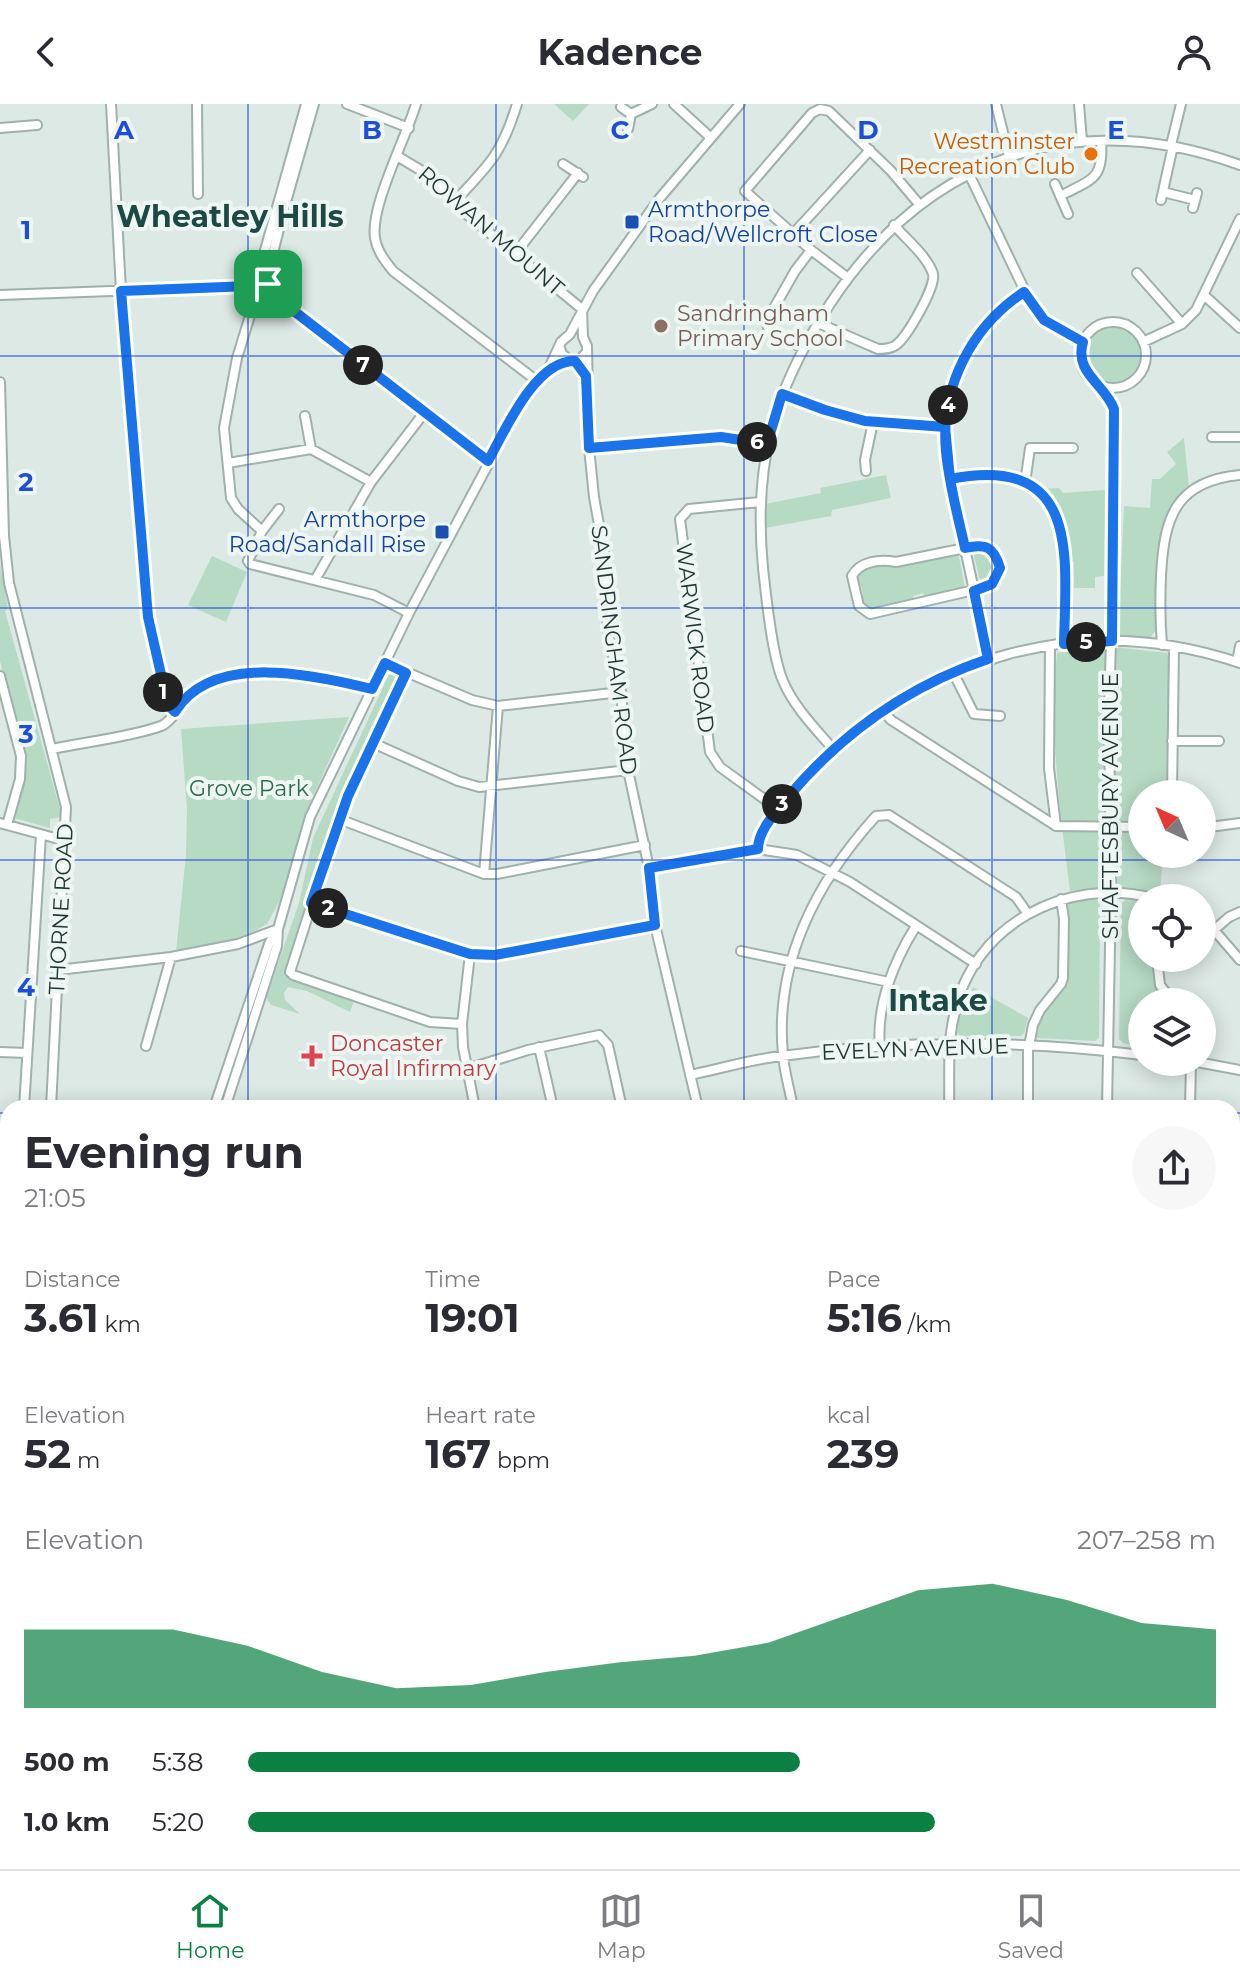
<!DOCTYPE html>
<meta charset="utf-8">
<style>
:root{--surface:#fff;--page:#f7f7f7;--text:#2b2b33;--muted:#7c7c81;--line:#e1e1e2;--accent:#0b8043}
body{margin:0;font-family:Montserrat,sans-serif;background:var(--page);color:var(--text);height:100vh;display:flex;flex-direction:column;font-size:30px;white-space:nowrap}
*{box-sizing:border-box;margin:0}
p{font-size:26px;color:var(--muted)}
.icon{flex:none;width:44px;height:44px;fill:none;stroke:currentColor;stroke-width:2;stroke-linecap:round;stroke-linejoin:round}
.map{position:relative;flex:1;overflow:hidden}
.details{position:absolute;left:0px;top:996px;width:1240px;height:770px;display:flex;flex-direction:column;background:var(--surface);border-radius:24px 24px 0 0;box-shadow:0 4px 20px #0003}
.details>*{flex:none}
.needle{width:52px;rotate:316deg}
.buttons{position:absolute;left:1128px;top:676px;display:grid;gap:16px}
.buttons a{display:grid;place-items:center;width:88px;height:88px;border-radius:50%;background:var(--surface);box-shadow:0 4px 20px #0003;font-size:40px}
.pin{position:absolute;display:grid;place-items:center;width:68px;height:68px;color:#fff;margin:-34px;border-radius:16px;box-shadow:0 4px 12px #0006}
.km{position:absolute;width:40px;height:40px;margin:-20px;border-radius:50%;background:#222;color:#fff;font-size:22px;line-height:40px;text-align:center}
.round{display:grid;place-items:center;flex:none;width:84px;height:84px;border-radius:42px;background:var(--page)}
.overview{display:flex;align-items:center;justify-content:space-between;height:136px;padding:0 24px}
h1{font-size:44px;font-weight:700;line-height:60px}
.metrics{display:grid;grid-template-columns:repeat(3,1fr);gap:12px;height:136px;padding:8px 24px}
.metrics div{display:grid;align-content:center}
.metrics b{font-size:40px;font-weight:700}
.metrics small{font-size:22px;font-weight:400}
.metrics p{font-size:22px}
.chart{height:224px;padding:16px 24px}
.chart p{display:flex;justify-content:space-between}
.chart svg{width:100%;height:144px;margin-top:8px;fill:var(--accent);opacity:.7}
ul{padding:0 24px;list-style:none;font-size:26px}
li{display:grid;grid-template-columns:128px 96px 1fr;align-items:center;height:60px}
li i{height:20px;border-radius:10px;background:var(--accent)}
header{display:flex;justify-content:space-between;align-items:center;height:104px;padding:0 24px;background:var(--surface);font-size:36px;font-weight:700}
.tabs{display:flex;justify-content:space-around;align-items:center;height:112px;border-top:2px solid var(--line);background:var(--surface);font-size:22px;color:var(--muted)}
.tabs a{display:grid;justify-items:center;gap:4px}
.tabs .selected{color:var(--accent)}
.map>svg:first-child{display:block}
</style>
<header><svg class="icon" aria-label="back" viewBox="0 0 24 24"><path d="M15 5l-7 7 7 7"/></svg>Kadence<svg class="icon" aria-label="person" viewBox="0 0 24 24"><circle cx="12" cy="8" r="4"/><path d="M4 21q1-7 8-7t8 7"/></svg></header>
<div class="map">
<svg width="1240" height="1765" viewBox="0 0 1240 1765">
<rect width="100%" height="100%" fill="#dde9e5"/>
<!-- green -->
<path fill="#b6dac4" d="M554,0H589L573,17Z
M1086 251a27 27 0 1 1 54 0a27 27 0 1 1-54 0Z
M1184,334L1189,384C1150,421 1156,475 1156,526L1150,534L1122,535L1118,531L1124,402L1150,404L1152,375H1160L1176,360L1167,348Z
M886,371L891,394L832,406L831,412L765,424V400L821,389L820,384Z
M1059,384L1063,389L1105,386L1104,472L1095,473V484H1074V458H1068L1066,427L1045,385Z
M978,444L994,452L996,468L985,483L981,481L973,448Z
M958,448L965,484L925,493L923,489L913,492V495C898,500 880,508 865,505L859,492L863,491L861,481L856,480L855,470L863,464Z
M212,452L247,468L226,518L188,501Z
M0,461L8,504L5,507L61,709L62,713L50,715V724L14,714L22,678L24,652L0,557Z
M1096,541L1167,549L1169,554L1168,690H1142V750H1163L1160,789C1128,783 1101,781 1070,787C1060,708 1049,629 1057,549Z
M390,568L399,571V576L341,699L287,859L286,870L292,874L354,896L350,908L307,887L288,883L284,889L285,896L300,910L271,901L266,894L299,799L313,734Z
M349,613L314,690L280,796L267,820L247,831L219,841L176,848L186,751L187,705L181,625Z
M1090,794L1097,795L1100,802L1099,934L1095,937L1037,934L1035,931L1041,909L1061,884L1067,803L1071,797Z
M1127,794L1142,797V854H1154L1156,881L1169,898H1142V942L1123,939L1119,935L1121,800Z
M973,883L1028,914L1024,929L1021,932H961L957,929L959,911Z"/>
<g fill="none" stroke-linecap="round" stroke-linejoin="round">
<!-- minor casing -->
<g stroke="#a0b0ac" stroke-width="12">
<path id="minor" d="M111,0L121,187L148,513L165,596L175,608
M197,0L198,90
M347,0L409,24
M416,0C406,34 370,102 375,134C377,147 385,157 393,167L537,277
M674,0L710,33
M996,0L1009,53
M1079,0L1082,37
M621,3L631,10L628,25
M631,10L652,0
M0,24L37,21
M1171,41L1181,0
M397,52L437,76L464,108L582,205
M563,60L583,73
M969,70L1033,204L1053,223L1083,238
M1055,80L1068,110
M1163,88L1195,96
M1060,92C1092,75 1104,76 1101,37
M456,96C490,60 502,49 517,0
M1161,96L1173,42
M1193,104L1197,89
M793,130L870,46
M515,150L578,69
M1137,169L1182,220
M848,174L811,146L745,87L812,9L820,5L829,7L891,67L919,100
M268,180L269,165L284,105L314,0
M268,187L488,357
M268,187L264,192L253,191L251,182L260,164L306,0
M0,191L251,182
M256,192L237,254L224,324L231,394L238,405L262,427L248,457L250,460L374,491L409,509
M1205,192L1240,224
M582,206L583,233L587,242L589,344L594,393L604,449L608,528L621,588L628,666L649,764L655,821L698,1004
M1080 251a33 33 0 1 1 66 0a33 33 0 1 1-66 0Z
M818,219L878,245C884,245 891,245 896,241C907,233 936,183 933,170C928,153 906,135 894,121
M1143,238L1182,220L1196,206L1240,115
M560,244L562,250L570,256H579L586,249
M802,244L769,226L766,218L795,167L811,146
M0,278L4,432L9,479L66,703L51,1004
M1094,278L1108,291L1114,305L1113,465L1109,607L1111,787L1107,1004
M782,290L825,306L865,317L945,323
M305,312L311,345
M1212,333H1240
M589,344L721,333L767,340
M228,359L311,345L371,378
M866,367L865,356L873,318
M950,375C1080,350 1066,449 1064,540
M1025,379L1030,344H1073
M760,398L689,405L680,415L710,648L720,663L778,705
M262,427L279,405
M315,476L371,378L424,309
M974,486L870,510L859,502L852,472C860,457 880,455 896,458L980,441L996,451L1000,468L987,484L974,487
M1162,541C1160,517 1160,495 1161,472C1164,414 1175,377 1240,371
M1050,542L1049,664L1056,722
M988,555C980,517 973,479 964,441C957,410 949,378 946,345C941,283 972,222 1024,188
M1237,558L1240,542
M385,559L472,596L498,602L621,588
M953,568L974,610L1000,612
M406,569L339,715L290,868L293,871L430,918L462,920
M0,572L21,652L20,675L7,721
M882,606L891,616L1056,722L1142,723
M1172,637H1219
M373,639L458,677L479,683L628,666
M52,645C85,638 131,633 161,622C174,617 184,592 198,583C240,555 327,574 372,585
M833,645C815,624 794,603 783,577C772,552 766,492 763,464C753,359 773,288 830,200C926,54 1075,1 1240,61
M1172,690L1174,543
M339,715L484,770H497L645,741
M0,719L66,737
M1202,724L1240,719
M758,745C758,723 793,686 808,670C923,553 1081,505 1240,559
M649,764L758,745L797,751L850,778L976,860
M484,770L498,602
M311,799L470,850L495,851L655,821
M1202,817L1214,826L1240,856
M1214,826L1229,813L1240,808
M741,847L889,878
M470,850L462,920L463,943L475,1004
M1157,854L1160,881L1173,898
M58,866L171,853L238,840L278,825
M146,942L171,853
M1028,942V1004
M1029,942L1033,921L1040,906L1061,880L1063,874L1064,815L1061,795
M539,943L553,1004
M880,943C876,901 894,857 916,822
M0,948L27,949
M1197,958L1240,966
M467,965L528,946L599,931L608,941L622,1004
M690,971C718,965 746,957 774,953C894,936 1021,936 1142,951
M24,1004L41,731
M214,1004L269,840L275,829
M225,1004L277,842L278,825L310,713L409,509L517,306L549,264L561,238L570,230L593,187L659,95L740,0
M793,1004C790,986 784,968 783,950C774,858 817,777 876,712L889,711L1016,793L1028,810
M949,1004C950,974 947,941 954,912C972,820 1067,772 1153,794
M1190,1004L1191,958
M0,1155H8
M7,1223L8,1216
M0,1257L8,1252
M1232,1286H1240
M1232,1348L1240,1349
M0,1403L8,1354
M0,1593H8
M1232,1599H1240
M0,1698H8
M146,1758L312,1764
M402,1758V1765
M490,1758L491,1765
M580,1758L581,1765
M676,1758V1765
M895,1758V1765
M1059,1758V1765
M38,1765V1758"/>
</g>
<!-- highway casing -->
<g stroke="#bcc3c2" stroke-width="15">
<path id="highway" d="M1230,1765L1240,1739"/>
</g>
<!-- minor -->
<use href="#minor" stroke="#fff" stroke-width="8"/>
<!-- highway -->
<use href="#highway" stroke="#2c635e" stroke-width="11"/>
</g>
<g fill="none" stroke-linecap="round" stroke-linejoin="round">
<!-- route casing -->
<g stroke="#fff" stroke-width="16">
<path id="route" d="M268,180L261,175L253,178L251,182L121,187L148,513L168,601L175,608C212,547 316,571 372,585L385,559L406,569L348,692L311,799L470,850L495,851L655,821L649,764L758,745C758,726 777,707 788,693C842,629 908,582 988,555L974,487L992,480L1000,464C994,443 986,439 965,444C958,412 949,380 946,347C940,284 971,223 1024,188L1044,216L1083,238C1074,269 1104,279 1114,305L1112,537L1064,540C1066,449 1080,350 950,375L945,323L865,317L825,306L782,290L767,340L721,333L589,344L586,272L575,257C535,256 505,327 488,357L268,187V180"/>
</g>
<!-- route -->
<use href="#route" stroke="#1a73e8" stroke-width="10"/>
</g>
<!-- grid -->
<path fill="none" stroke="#1d4ed8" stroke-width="2" stroke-opacity="0.55" d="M248,0V1004M496,0V1004M744,0V1004M992,0V1004M0,252H1240M0,504H1240M0,756H1240M0,1009H8M1232,1009H1240M0,1261H8M1232,1261H1240M0,1513H8M1232,1513H1240M248,1758V1765M496,1758V1765M744,1758V1765M992,1758V1765"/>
<!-- markers -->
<circle fill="#e8710a" stroke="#edf6f3" stroke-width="3" cx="1091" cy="50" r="8"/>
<g fill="#1a4fb4" stroke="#edf6f3" stroke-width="3">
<rect x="624" y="110" width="16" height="16" rx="4"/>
<rect x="434" y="420" width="16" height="16" rx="4"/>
</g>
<circle fill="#8d6e63" stroke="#edf6f3" stroke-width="3" cx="661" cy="222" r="8"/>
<path fill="#e0444e" stroke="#edf6f3" stroke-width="3" d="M308 940h8v8h8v8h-8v8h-8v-8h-8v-8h8z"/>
<g text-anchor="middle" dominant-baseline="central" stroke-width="8" stroke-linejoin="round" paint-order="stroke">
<!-- food labels -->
<g font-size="22" fill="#c56008" stroke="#edf6f3" text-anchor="end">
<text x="1075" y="37">Westminster<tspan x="1075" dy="25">Recreation Club</tspan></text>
</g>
<!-- transit labels -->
<g font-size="22" fill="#164399" stroke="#edf6f3" text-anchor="start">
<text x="648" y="105">Armthorpe<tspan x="648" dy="25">Road/Wellcroft Close</tspan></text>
<text x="426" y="415" text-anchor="end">Armthorpe<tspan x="426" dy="25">Road/Sandall Rise</tspan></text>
</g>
<!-- street labels -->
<g font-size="22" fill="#1f3834" stroke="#edf6f3">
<text transform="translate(491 127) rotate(41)">ROWAN MOUNT</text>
<text transform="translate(695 534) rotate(83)">WARWICK ROAD</text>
<text transform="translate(614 546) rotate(83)">SANDRINGHAM ROAD</text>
<text transform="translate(1110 702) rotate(-90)">SHAFTESBURY AVENUE</text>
<text transform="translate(61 805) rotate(-87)">THORNE ROAD</text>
<text transform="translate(915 945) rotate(-2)">EVELYN AVENUE</text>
</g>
<!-- education labels -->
<g font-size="22" fill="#785e54" stroke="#edf6f3" text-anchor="start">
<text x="677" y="209">Sandringham<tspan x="677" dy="25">Primary School</tspan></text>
</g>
<!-- park labels -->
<g font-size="22" fill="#2b6e4c" stroke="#edf6f3">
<text x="249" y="684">Grove Park</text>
</g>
<!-- health labels -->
<g font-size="22" fill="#be3a42" stroke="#edf6f3" text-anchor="start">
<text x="330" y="939">Doncaster<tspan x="330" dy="25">Royal Infirmary</tspan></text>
</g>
<!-- district labels -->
<g font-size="30" font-weight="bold" fill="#1c4943" stroke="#edf6f3">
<text x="230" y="112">Wheatley Hills</text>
<text x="938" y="896">Intake</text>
</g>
</g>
<g font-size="26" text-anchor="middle" font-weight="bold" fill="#1d4ed8" stroke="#edf6f3" stroke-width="8" stroke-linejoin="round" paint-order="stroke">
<text x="124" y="35">A</text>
<text x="372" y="35">B</text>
<text x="620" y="35">C</text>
<text x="868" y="35">D</text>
<text x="1116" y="35">E</text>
<text x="26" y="135">1</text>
<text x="26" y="387">2</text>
<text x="26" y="639">3</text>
<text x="26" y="892">4</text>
</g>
</svg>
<div class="buttons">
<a><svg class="needle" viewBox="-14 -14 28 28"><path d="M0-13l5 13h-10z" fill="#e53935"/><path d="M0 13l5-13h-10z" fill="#7c7c81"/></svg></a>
<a><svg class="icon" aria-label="locate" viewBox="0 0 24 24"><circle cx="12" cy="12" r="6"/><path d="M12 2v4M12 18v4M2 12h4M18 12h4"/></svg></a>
<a><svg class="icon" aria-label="layers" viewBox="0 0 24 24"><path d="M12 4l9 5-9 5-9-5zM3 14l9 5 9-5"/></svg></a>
</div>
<div class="pin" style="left:268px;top:180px;background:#1e9e55"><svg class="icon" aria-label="arrive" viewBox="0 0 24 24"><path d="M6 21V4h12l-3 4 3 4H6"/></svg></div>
<b class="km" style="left:163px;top:588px">1</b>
<b class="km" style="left:328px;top:804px">2</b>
<b class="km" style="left:782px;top:700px">3</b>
<b class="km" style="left:948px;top:301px">4</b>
<b class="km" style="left:1086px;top:538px">5</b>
<b class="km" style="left:757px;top:338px">6</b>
<b class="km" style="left:363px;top:261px">7</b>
<section class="details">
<div class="overview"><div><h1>Evening run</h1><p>21:05</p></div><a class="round"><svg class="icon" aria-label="share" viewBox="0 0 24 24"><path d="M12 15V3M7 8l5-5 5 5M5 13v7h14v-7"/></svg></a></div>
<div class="metrics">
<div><p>Distance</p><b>3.61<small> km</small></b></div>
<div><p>Time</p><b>19:01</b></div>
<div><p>Pace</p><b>5:16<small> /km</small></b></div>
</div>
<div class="metrics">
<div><p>Elevation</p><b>52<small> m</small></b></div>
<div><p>Heart rate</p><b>167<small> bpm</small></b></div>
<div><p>kcal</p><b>239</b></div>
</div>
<div class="chart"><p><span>Elevation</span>207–258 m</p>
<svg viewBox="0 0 160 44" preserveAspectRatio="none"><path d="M0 44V20L10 20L20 20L30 25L40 33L50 38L60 37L70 33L80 30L90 28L100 24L110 16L120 8L130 6L140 11L150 18L160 20V44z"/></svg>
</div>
<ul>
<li><b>500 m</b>5:38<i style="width:57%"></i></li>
<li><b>1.0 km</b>5:20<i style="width:71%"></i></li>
</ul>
</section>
</div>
<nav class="tabs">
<a class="selected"><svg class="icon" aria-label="home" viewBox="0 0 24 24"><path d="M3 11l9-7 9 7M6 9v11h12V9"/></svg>Home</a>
<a><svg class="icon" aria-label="map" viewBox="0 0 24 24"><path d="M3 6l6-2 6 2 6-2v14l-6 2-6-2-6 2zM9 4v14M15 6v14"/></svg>Map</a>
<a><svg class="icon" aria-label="saved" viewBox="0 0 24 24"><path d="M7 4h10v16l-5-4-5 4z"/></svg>Saved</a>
</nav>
